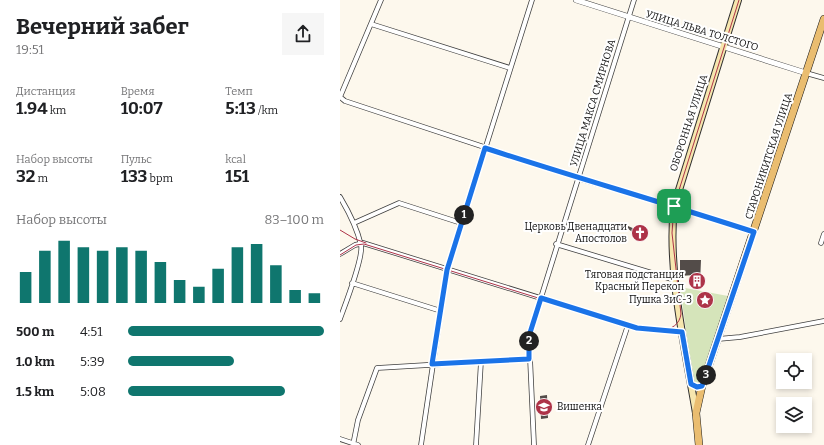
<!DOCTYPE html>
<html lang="ru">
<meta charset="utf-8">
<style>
:root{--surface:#fff;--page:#f6f6f6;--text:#202124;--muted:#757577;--accent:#0f766e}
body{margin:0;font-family:Bitter,serif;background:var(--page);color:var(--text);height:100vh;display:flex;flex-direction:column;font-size:15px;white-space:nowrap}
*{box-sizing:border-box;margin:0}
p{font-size:13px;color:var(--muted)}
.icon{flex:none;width:22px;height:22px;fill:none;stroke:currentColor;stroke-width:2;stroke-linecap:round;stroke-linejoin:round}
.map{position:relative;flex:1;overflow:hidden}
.sheet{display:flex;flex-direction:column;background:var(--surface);width:340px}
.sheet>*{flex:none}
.fabs{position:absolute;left:436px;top:353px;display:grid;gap:8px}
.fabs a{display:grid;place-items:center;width:36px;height:36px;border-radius:0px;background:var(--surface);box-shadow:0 2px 6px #0003;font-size:20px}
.pin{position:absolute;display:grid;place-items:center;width:34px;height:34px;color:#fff;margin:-17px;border-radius:8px;box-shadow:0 2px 6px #0006}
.km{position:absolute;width:20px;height:20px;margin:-10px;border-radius:50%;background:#222;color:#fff;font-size:11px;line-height:20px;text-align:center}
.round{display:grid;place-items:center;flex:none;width:42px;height:42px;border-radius:0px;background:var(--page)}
.overview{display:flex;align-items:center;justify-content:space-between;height:68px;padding:0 16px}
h1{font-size:22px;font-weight:700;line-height:30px}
.stats{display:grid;grid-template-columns:repeat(3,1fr);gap:6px;height:68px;padding:4px 16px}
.stats div{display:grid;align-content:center}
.stats b{font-size:17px;font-weight:700}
.stats small{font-size:11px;font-weight:400}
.stats p{font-size:11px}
.chart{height:112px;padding:8px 16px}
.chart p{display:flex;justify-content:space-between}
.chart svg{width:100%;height:72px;margin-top:4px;stroke:var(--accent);stroke-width:6}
ul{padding:0 16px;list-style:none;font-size:13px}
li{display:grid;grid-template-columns:64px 48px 1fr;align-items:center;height:30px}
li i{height:10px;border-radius:5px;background:var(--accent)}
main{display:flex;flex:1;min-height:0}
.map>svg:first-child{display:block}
</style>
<main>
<section class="sheet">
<div class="overview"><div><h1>Вечерний забег</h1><p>19:51</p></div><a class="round"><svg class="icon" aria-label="share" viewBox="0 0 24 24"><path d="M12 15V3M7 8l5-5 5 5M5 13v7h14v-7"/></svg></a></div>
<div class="stats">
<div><p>Дистанция</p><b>1.94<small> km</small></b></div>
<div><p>Время</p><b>10:07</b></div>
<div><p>Темп</p><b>5:13<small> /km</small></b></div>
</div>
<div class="stats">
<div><p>Набор высоты</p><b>32<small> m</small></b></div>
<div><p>Пульс</p><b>133<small> bpm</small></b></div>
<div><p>kcal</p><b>151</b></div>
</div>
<div class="chart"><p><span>Набор высоты</span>83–100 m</p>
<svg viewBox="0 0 160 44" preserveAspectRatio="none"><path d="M5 44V25M15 44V12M25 44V6M35 44V10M45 44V12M55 44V10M65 44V12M75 44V19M85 44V30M95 44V34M105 44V23M115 44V10M125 44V8M135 44V21M145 44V36M155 44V38"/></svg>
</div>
<ul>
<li><b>500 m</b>4:51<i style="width:100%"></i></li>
<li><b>1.0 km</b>5:39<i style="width:54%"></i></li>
<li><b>1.5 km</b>5:08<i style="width:80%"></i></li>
</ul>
</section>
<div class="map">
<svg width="484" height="445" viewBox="0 0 484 445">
<rect width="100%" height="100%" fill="#fdf8ed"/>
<!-- green -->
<path fill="#d5e4ba" d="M340,287L388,296L359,383L353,382Z"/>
<!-- building -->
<path fill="#534c49" d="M288,226L297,230L299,227L307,232L301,241L293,236L295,234L287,228Z
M340,260H361L360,283H354V275L340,276Z
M207,395L208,418L201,419L200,396Z"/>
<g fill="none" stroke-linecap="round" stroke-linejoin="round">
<!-- minor casing -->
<g stroke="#3f3f3f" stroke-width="5.5">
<path id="minor" d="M41,0L0,97L5,101L241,179L334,206L414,232
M31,24L170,68
M466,73L484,78
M0,197C9,212 17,228 21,245C24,257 5,305 0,319
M14,223L59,203L121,223
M481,243L484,234
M216,244L335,280
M0,254L15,245L23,243L297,328L342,332
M12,283L101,311
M378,339L400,337L484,321
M0,439L18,445
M13,445L18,420L37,368L189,359
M81,445L107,270L192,0
M136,445L141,361
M194,445L189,336L294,0
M248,445L288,325"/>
</g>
<!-- tertiary casing -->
<g stroke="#3f3f3f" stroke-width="6">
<path id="tertiary" d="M236,0L466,73"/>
</g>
<!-- secondary casing -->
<g stroke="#2e2e2e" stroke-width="8">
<path id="secondary" d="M356,413C345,348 327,270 334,206L398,0"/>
</g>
<!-- primary casing -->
<g stroke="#1d1d1d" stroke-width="8">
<path id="primary" d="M359,445L356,413L362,386L484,19"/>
</g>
<!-- minor -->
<use href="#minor" stroke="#fff" stroke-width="4"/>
<!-- tertiary -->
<use href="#tertiary" stroke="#fff" stroke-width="5"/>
<!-- secondary -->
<use href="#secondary" stroke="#f6e6ae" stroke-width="6"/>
<!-- primary -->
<use href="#primary" stroke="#eabd70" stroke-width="7"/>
<!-- tram -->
<path stroke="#ad3348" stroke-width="1" d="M0,230L15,239L26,243
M0,255L16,245L24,244L295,328C310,332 338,335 341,314L332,233L334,206L399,0"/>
</g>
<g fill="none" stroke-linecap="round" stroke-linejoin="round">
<!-- route casing -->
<g stroke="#fff" stroke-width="8">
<path id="route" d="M145,148C234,177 325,203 414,232L362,386L357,387L351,384L342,332L297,328L201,298L189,336V359L92,364L107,270Z"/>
</g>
<!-- route -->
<use href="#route" stroke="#1a73e8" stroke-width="5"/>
</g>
<!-- icons -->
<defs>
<g id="church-disc" transform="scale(0.9)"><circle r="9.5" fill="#ad3348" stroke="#fff"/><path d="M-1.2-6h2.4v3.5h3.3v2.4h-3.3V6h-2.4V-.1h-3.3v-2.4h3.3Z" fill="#fff"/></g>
<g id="building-disc" transform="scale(0.9)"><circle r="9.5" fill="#ad3348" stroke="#fff"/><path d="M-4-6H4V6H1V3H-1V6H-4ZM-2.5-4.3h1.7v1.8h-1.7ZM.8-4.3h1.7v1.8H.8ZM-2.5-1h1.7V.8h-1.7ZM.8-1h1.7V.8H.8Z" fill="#fff"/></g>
<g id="sight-disc" transform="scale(0.9)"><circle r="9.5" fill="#ad3348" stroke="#fff"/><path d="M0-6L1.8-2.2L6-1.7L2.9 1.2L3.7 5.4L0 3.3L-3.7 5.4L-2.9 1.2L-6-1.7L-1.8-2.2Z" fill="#fff"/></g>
<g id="school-disc" transform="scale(0.9)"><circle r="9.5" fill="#ad3348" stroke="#fff"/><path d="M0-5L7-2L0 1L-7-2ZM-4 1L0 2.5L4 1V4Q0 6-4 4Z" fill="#fff"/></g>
</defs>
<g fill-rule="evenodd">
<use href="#church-disc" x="300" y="233"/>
<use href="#building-disc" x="357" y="281"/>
<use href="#sight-disc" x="365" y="300"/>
<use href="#school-disc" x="204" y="407"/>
</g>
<g text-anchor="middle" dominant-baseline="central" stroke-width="4" stroke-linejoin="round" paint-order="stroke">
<!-- street labels -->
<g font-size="10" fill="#0c0c0c" stroke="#fff">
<text transform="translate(362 31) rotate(17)">УЛИЦА ЛЬВА ТОЛСТОГО</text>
<text transform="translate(253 103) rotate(-73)">УЛИЦА МАКСА СМИРНОВА</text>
<text transform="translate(349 123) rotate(-72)">ОБОРОННАЯ УЛИЦА</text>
<text transform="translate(429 156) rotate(-72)">СТАРОНИКИТСКАЯ УЛИЦА</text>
</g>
<!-- poi labels -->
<g font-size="10" fill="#0c0c0c" stroke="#fff" text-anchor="end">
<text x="287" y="227">Церковь Двенадцати<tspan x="287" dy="12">Апостолов</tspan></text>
<text x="344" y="275">Тяговая подстанция<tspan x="344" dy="12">Красный Перекоп</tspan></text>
<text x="352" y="300">Пушка ЗиС-3</text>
<text x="217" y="407" text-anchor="start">Вишенка</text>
</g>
</g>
</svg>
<div class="fabs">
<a><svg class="icon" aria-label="locate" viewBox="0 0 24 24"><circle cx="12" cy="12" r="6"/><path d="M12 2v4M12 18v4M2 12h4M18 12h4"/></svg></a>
<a><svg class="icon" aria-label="layers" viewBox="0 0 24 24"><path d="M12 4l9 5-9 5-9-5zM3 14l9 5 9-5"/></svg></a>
</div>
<div class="pin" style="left:334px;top:206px;background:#1e9e55"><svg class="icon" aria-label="arrive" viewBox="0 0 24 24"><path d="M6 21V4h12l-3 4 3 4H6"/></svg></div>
<b class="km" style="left:124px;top:215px">1</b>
<b class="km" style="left:189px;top:341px">2</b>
<b class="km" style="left:366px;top:375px">3</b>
</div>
</main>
